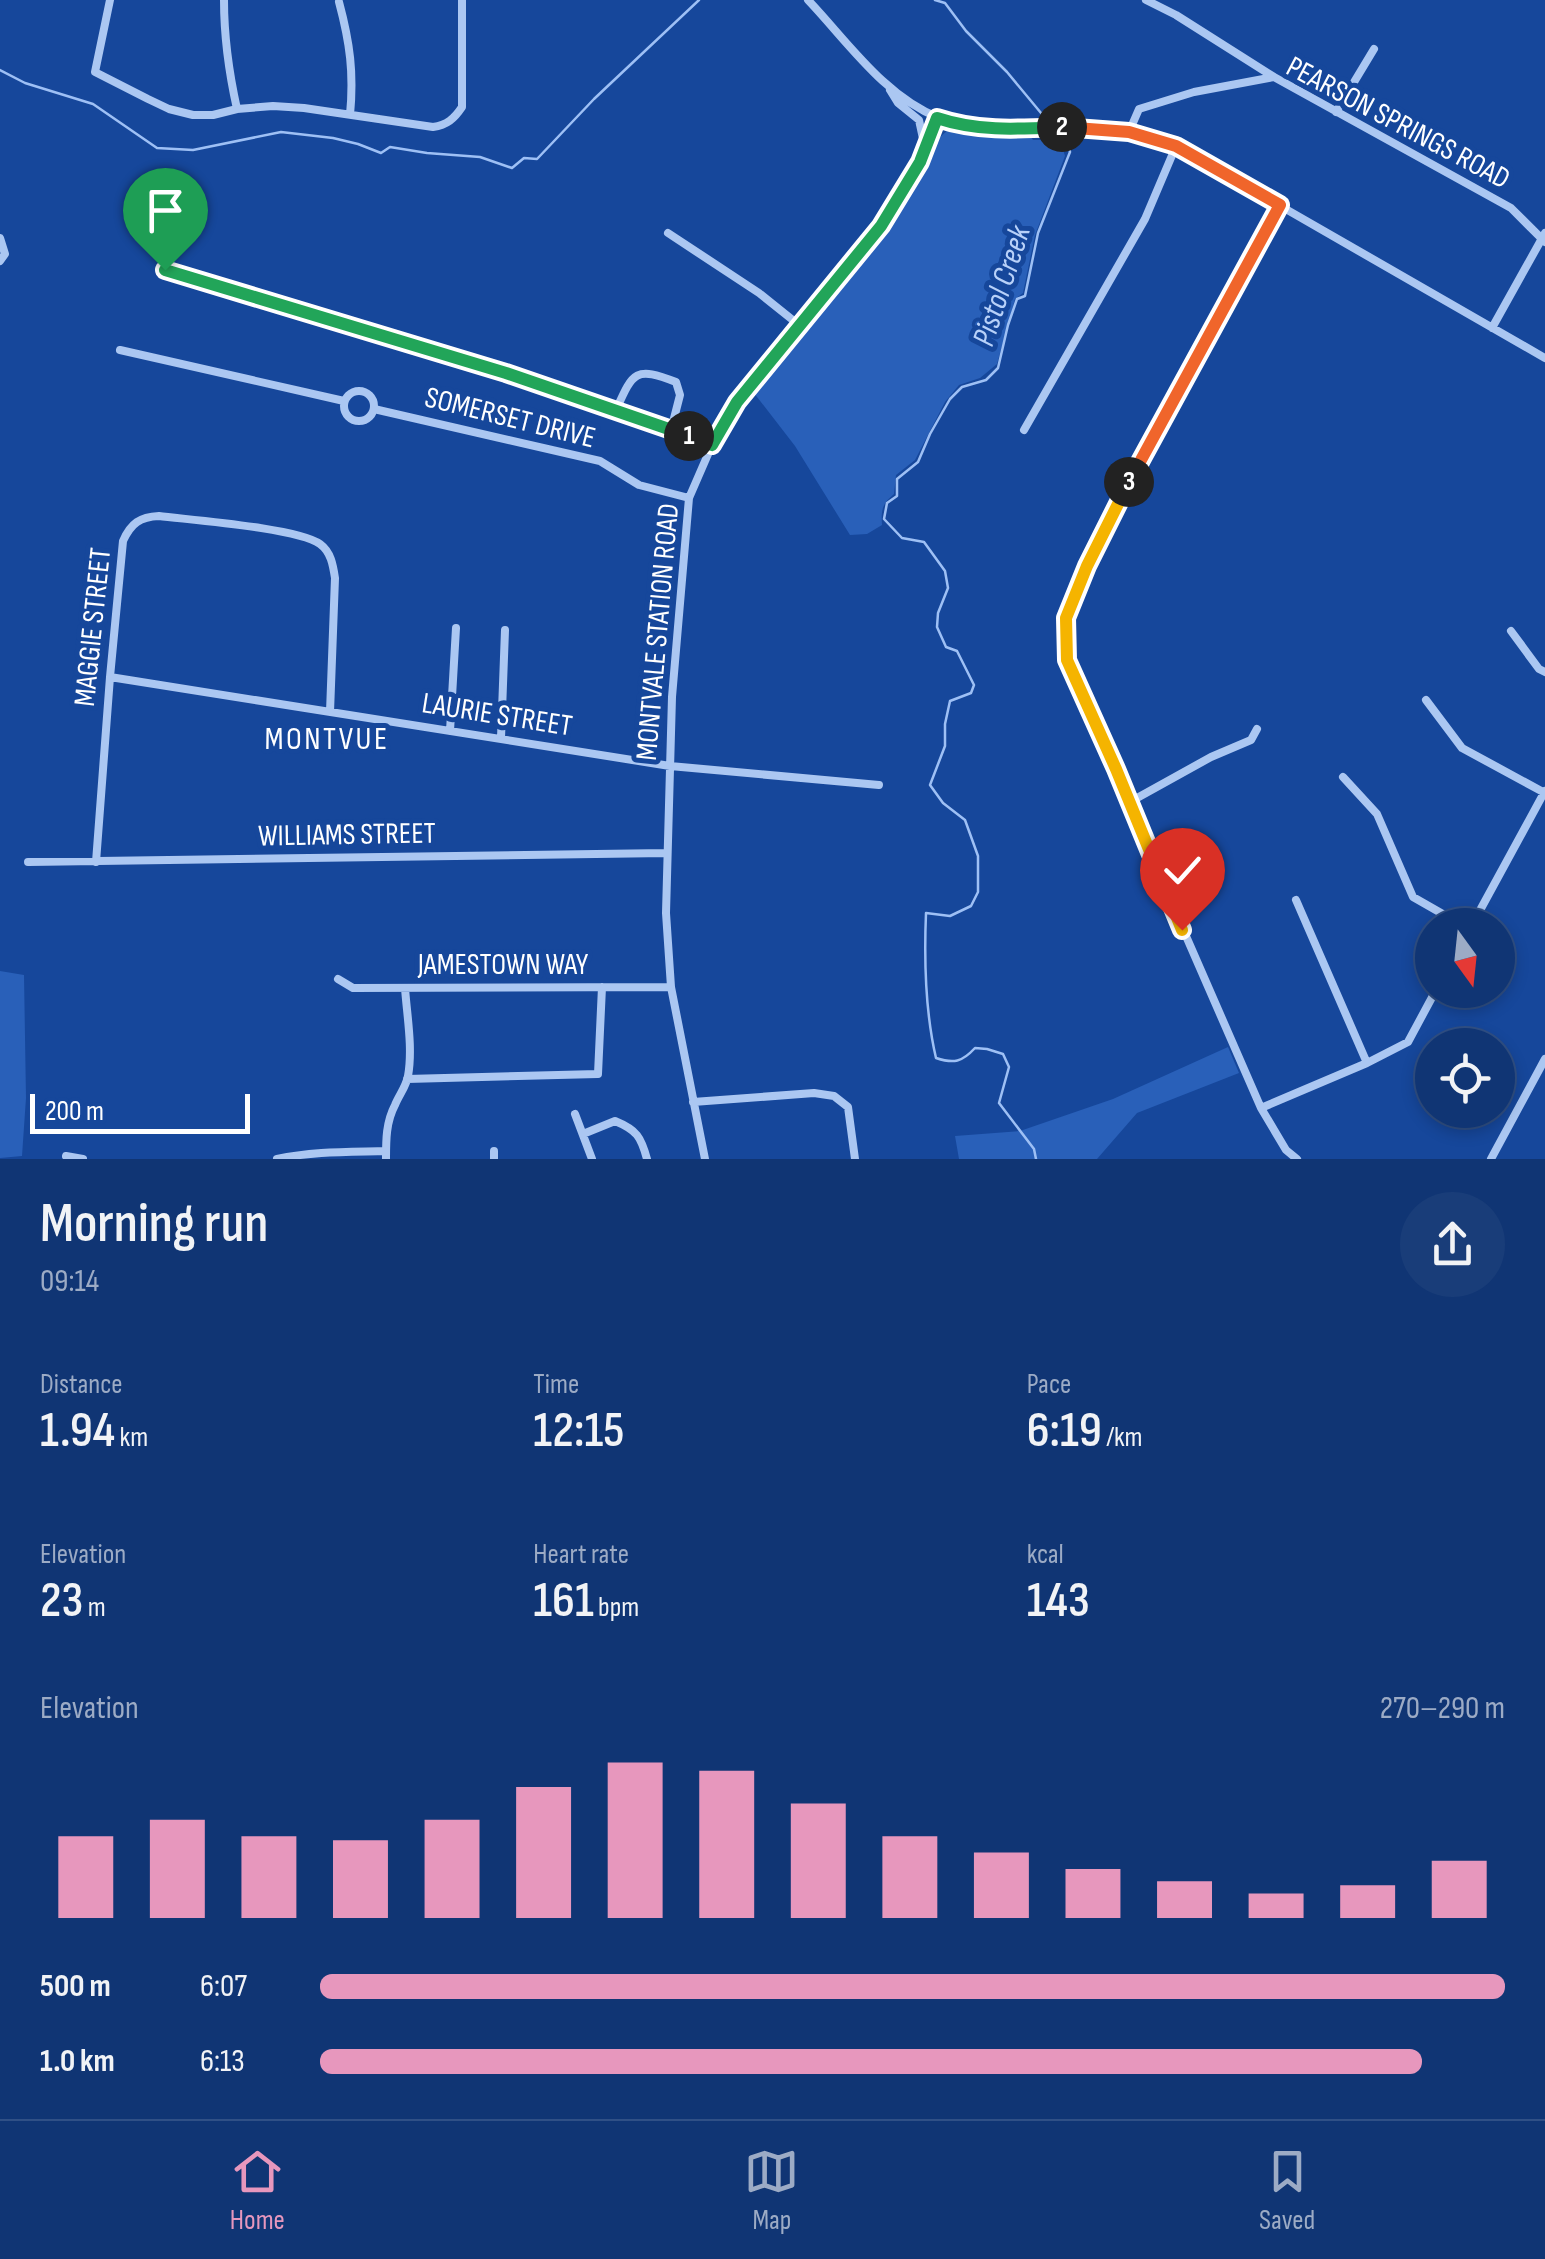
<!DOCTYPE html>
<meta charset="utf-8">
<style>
:root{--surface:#103574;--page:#193d79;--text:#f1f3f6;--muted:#9cabc5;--line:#305086;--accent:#e797bd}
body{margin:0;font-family:"Sofia Sans Condensed",sans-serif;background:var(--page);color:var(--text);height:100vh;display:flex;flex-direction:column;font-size:38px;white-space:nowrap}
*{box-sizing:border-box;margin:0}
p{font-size:32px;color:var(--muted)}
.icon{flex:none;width:55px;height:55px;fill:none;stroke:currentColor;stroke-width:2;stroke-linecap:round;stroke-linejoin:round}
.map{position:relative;height:1159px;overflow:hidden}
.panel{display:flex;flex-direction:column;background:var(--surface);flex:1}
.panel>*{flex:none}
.needle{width:65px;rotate:165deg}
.controls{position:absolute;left:1415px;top:908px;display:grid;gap:20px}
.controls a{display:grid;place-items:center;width:100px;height:100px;border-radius:50%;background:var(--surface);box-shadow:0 5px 15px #0003,0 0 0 2px var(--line);font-size:50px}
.scale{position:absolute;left:30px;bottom:25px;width:220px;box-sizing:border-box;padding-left:10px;border:5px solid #fff;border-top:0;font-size:28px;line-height:35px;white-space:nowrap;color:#fff;-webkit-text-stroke:8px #16479b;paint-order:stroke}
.pin{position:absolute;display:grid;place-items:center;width:85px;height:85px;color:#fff;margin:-102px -42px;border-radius:50% 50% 50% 0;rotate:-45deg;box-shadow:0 0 10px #0007}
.pin .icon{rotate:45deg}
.km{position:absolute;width:50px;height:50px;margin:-25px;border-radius:50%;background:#222;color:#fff;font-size:28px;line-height:50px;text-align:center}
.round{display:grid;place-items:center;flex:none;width:105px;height:105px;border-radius:52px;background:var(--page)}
.summary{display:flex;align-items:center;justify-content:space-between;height:170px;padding:0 40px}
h1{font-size:55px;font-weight:600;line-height:75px}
.figures{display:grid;grid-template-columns:repeat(3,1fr);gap:15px;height:170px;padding:10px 40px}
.figures div{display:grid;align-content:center}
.figures b{font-size:50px;font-weight:600}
.figures small{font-size:28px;font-weight:400}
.figures p{font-size:28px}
.chart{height:280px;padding:20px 40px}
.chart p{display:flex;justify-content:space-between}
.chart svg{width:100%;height:180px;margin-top:10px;stroke:var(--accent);stroke-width:6}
ul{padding:0 40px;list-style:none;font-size:32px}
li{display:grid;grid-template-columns:160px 120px 1fr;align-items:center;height:75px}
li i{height:25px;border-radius:12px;background:var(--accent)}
.dock{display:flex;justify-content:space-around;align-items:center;height:140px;border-top:2px solid var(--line);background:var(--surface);font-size:28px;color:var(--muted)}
.dock a{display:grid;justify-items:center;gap:5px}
.dock .current{color:var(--accent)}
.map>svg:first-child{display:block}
</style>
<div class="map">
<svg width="1545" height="1159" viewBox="0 0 1545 1159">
<rect width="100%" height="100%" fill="#16479b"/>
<!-- green -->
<path fill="#2960b9" d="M948,130L991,136H1030L1033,140H1053L1061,143L1065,156L1035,235L1023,293L1015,299L997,364L980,378L959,385L945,402L915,460L896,475L894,494C882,504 881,510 882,525L867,534L850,535L795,446L754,393L902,209L924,172L939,138Z
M0,971L24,975L26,1098L22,1156L0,1158Z
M1228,1047L1239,1073L1137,1113L1097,1159H959L955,1136L1020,1131L1113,1099Z"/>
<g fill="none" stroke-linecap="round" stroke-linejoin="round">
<!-- stream -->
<path stroke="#9ec0f5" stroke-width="2.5" d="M935,0L945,3L966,31L1007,72L1046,119
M0,70L25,83L93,104L157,148L193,150L281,132L333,138L358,144L381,153L390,147L427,153L480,157L512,168L524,158L537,159L594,99L699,0
M1036,1159L1034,1149L999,1103L1009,1067L1003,1054L987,1049L975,1048C962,1062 954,1064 936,1058C925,1011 924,961 926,913L950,916L971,906L978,892V856L965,820L943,803L930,785L945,746V724L950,701L971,693L974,685L957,651L946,647L937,627L938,613L948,588L945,571L924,542L902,538L884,519L887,503L897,496V479L918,462L930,434L950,399L962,387L986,380L998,368L1008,325L1017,299L1025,296L1038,233L1070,152L1069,146L1061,136"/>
<!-- minor -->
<path stroke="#abc7f2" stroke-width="8" d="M110,0L95,72L148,99L169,109L193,115H213L237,109L273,106L304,108L433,127C447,125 454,119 462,107V0
M224,0C224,37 229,73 237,109
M808,0C847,41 884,96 939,118C981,135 1026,126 1070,127C1107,128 1141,136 1176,146L1545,358
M1146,0L1176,15L1274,77
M339,2C350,43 354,73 350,115
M890,90L898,103L919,120L925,148
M1336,112L1374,49
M1129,132L1139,109L1194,92L1274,77L1511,208L1545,242
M1280,205L1143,452L1087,566L1065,618L1067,659L1116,769L1128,803L1261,1108L1286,1150L1297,1159
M668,233L759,293L799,325
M0,238L5,254L0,261
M165,270L506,373L712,445
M1492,328L1545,233
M120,350L344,401
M344 406a15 15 0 1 1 30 0a15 15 0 1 1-30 0Z
M374,409L600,461L639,485L689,498
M616,410C633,372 635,366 676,382L680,395L671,430
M1024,430L1145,219L1176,146
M1511,631L1539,669L1545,672
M110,677L670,766L879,785
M1426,700L1462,748L1545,793
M450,731L456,628
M501,738L505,630
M1343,777L1377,814L1413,897L1462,925
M1128,803L1211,757L1251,740L1257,729
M28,862L666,853
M96,862L110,677L123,541C131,523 140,517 159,516C191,520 298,528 320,544C331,552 333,565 335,578L330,712
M1296,900L1367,1063
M1472,925L1545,791
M338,979L353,988L671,987
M407,1079L598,1074L602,987
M693,1102L814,1093L834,1096L848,1107L855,1159
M1261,1108L1367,1063L1408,1042L1436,990
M575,1114L592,1159
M583,1134L615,1121C637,1130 641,1137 647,1159
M494,1151V1159
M66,1156L83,1159
M277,1159C313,1151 349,1152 386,1151
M386,1159C386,1140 386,1122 395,1105C399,1095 406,1087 408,1076C413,1048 407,1016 405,988
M705,1159L671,987L666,913L672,697L689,498L712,445L737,402L881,226L902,195L920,162L937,117
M1491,1159L1545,1059"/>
</g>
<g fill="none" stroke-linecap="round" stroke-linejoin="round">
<!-- split-1 casing -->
<g stroke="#fff" stroke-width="20">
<path id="split-1" d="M165,270L506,373L689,436"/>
</g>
<!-- split-2 casing -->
<g stroke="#fff" stroke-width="20">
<path id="split-2" d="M689,436L712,445L737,402L881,226L920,162L937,118C979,132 1019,129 1062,127"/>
</g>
<!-- split-3 casing -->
<g stroke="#fff" stroke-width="20">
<path id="split-3" d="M1062,127L1129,132L1176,146L1280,205L1129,482"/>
</g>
<!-- split-4 casing -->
<g stroke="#fff" stroke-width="20">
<path id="split-4" d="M1129,482L1087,566L1066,618L1067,660L1116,769L1182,930"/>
</g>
<!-- split-1 -->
<use href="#split-1" stroke="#22a559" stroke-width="12"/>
<!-- split-2 -->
<use href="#split-2" stroke="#22a559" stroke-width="12"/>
<!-- split-3 -->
<use href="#split-3" stroke="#f0652b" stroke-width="12"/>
<!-- split-4 -->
<use href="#split-4" stroke="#f5b400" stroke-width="12"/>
</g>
<g text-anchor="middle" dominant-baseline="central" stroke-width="10" stroke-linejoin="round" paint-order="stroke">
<!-- street labels -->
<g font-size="30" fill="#fff" stroke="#16479b">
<text transform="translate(1398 123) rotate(28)">PEARSON SPRINGS ROAD</text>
<text transform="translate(510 418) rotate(14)">SOMERSET DRIVE</text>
<text transform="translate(93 627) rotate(-84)">MAGGIE STREET</text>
<text transform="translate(658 632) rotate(-85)">MONTVALE STATION ROAD</text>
<text transform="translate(497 715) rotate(9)">LAURIE STREET</text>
<text transform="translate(347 835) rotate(-1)">WILLIAMS STREET</text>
<text x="503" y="965">JAMESTOWN WAY</text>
</g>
<!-- water labels -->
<g font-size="32" font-style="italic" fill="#b8d1f9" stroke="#16479b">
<text transform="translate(1002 286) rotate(-72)">Pistol Creek</text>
</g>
<!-- neighbourhood labels -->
<g font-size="32" letter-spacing="2.5" fill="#fff" stroke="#16479b">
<text x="327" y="739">MONTVUE</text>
</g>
</g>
</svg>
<div class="controls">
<a><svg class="needle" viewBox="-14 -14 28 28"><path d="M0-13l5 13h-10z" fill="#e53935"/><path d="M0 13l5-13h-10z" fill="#9cabc5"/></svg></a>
<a><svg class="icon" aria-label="locate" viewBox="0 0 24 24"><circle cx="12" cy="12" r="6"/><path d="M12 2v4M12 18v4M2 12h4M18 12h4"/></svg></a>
</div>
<div class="scale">200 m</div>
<div class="pin" style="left:165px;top:270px;background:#1e9e55"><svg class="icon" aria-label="arrive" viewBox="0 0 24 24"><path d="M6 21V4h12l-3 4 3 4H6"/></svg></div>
<div class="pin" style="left:1182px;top:930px;background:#d93025"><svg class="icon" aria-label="check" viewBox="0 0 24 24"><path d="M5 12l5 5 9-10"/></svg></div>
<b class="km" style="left:689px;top:436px">1</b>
<b class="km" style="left:1062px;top:127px">2</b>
<b class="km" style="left:1129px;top:482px">3</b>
</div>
<section class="panel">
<div class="summary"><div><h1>Morning run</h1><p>09:14</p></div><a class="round"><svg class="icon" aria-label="share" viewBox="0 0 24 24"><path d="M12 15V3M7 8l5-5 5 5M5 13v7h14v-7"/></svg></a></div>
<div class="figures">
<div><p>Distance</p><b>1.94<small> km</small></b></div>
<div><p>Time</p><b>12:15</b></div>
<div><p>Pace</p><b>6:19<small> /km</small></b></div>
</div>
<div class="figures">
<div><p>Elevation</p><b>23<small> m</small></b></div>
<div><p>Heart rate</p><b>161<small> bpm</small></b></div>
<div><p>kcal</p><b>143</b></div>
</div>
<div class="chart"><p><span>Elevation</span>270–290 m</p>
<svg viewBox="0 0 160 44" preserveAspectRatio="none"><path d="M5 44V24M15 44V20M25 44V24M35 44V25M45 44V20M55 44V12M65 44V6M75 44V8M85 44V16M95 44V24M105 44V28M115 44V32M125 44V35M135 44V38M145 44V36M155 44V30"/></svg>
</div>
<ul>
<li><b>500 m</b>6:07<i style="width:100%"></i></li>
<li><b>1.0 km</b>6:13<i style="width:93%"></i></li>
</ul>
</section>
<nav class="dock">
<a class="current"><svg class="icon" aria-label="home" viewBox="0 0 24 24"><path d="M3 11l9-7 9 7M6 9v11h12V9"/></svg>Home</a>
<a><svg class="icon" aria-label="map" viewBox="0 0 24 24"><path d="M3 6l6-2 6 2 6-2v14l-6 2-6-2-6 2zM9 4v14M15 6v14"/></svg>Map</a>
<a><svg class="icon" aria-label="saved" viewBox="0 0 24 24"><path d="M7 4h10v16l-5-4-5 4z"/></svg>Saved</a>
</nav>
